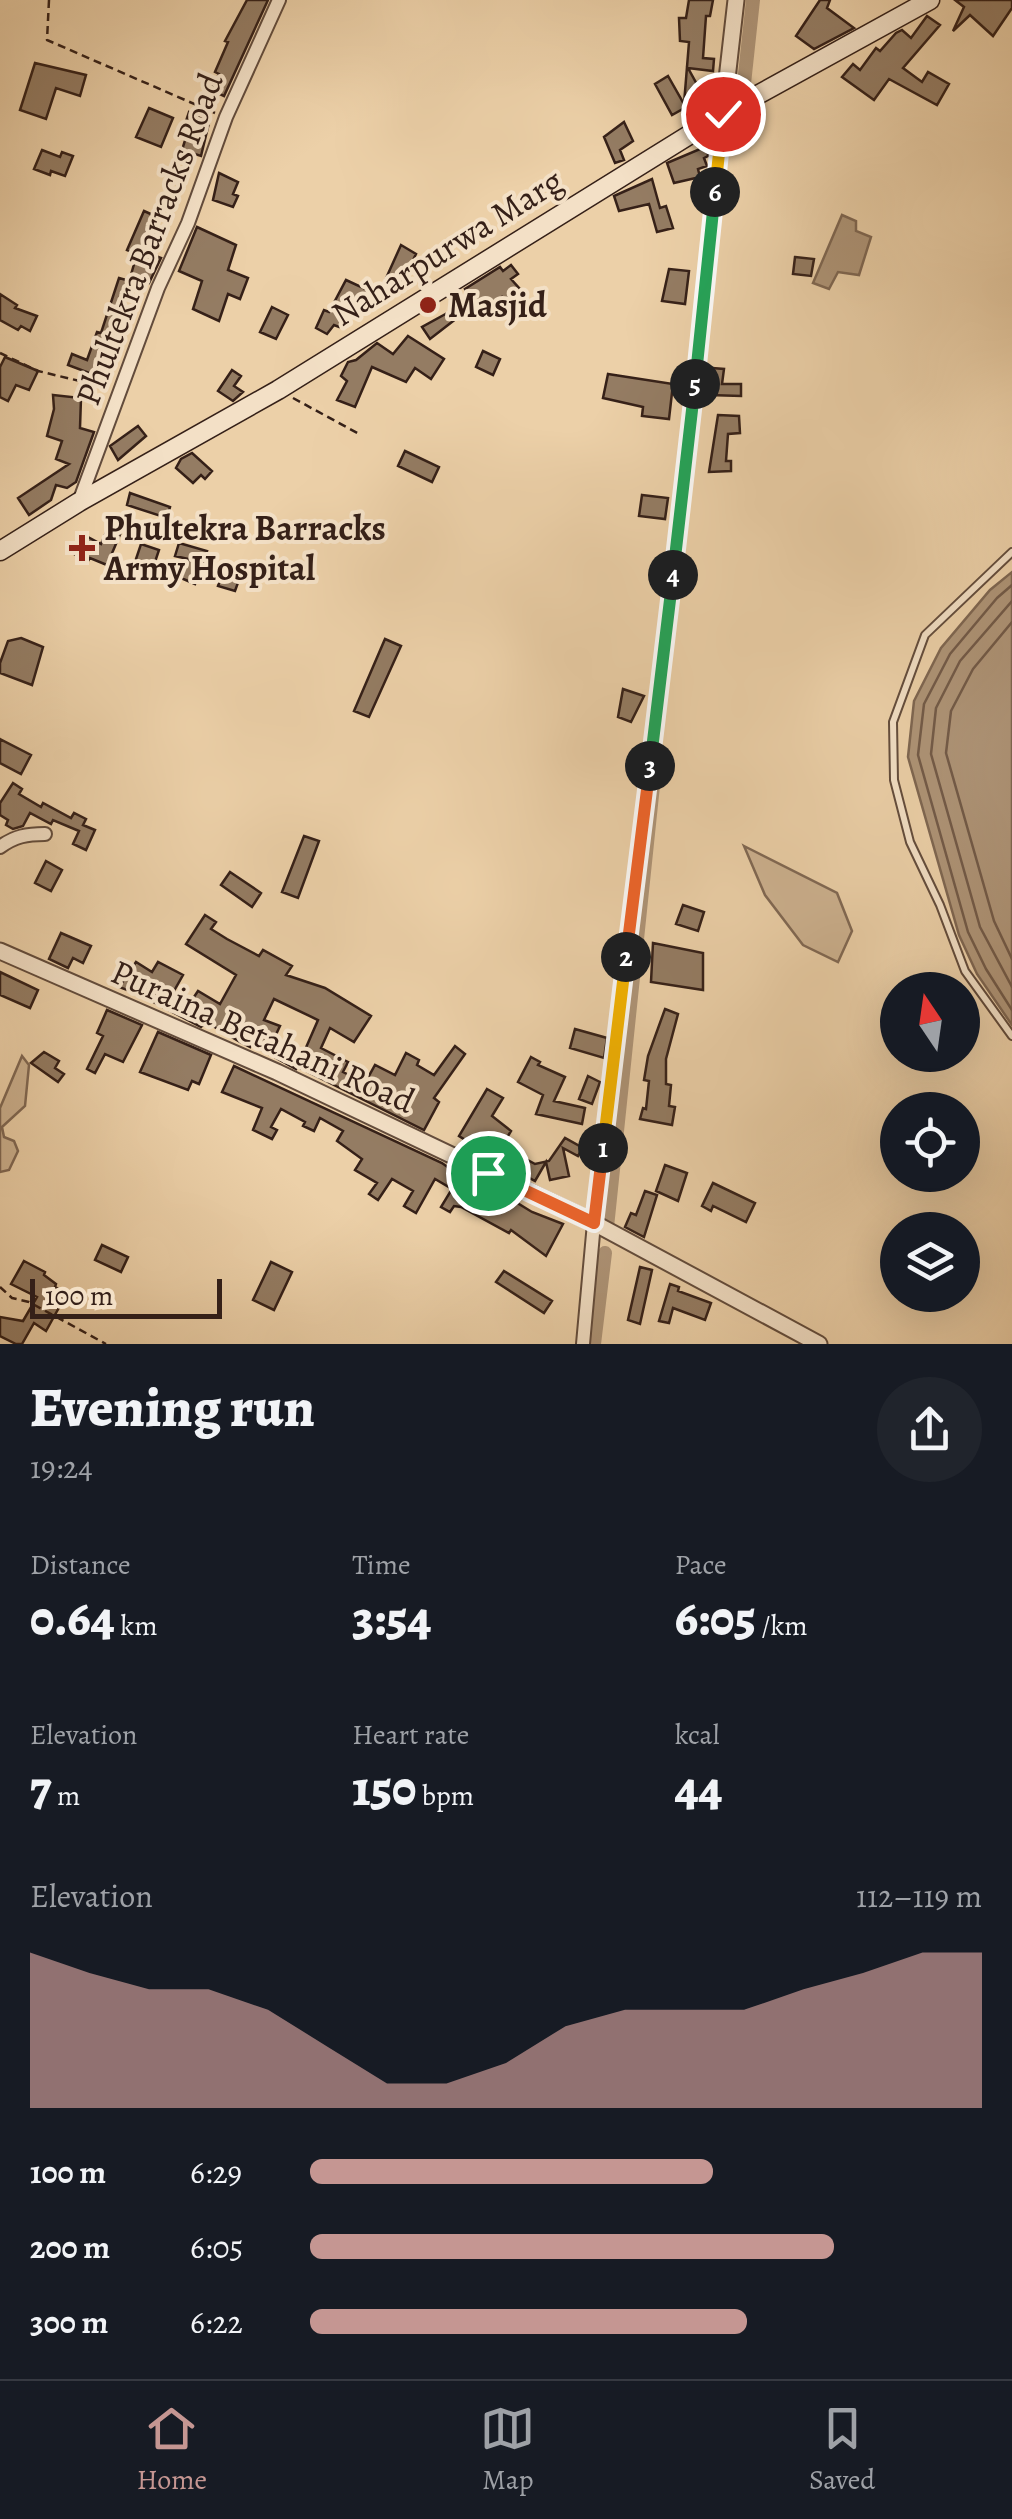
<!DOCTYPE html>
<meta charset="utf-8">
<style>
:root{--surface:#171b24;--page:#20242c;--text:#f1f3f6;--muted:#9ea1a6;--line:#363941;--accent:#c59692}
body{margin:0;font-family:Alegreya,serif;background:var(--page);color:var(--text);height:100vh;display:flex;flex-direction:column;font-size:38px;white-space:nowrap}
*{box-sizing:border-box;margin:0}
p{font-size:32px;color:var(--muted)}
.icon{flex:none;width:55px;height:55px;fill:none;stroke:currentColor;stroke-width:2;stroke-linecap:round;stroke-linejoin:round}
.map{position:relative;height:1344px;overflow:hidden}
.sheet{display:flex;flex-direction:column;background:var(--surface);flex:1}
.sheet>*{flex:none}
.needle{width:65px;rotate:347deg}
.fabs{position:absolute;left:880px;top:972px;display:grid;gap:20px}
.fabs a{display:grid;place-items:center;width:100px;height:100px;border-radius:50%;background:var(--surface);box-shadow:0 10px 40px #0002;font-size:50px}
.scale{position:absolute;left:30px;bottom:25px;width:192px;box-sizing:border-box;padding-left:10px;border:5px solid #352018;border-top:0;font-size:28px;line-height:35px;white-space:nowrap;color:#352018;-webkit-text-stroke:8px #f3e0c6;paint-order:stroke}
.pin{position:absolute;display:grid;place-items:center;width:85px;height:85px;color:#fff;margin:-42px;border:5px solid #fff;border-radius:50%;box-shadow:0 2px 10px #0007}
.km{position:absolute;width:50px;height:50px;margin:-25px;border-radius:50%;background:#222;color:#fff;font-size:28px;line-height:50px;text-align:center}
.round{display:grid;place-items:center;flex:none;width:105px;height:105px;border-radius:52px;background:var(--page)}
.overview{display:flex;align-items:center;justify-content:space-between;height:170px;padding:0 30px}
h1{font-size:55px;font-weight:800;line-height:75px}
.figures{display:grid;grid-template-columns:repeat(3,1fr);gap:15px;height:170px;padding:10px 30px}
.figures div{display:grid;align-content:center}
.figures b{font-size:50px;font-weight:800}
.figures small{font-size:28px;font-weight:400}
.figures p{font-size:28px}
.chart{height:280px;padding:20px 30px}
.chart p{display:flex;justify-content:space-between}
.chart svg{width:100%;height:180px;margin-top:10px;fill:var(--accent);opacity:.7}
ul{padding:0 30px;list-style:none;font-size:32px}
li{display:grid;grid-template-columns:160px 120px 1fr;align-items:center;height:75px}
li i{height:25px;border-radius:12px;background:var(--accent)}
.tabs{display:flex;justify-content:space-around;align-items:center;height:140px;border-top:2px solid var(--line);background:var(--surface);font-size:28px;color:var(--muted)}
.tabs a{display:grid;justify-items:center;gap:5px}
.tabs .on{color:var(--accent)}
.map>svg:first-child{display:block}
</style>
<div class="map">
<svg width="1012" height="1344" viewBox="0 0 1012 1344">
<rect width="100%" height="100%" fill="#ecd0a8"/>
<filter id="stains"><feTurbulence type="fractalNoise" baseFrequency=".002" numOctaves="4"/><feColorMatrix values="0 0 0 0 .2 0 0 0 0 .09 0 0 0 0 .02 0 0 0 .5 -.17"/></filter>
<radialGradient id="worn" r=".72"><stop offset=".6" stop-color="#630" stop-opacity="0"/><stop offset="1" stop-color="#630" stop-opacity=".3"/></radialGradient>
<!-- green -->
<path fill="#cdb290" stroke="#816954" stroke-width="2.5" d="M744,846L837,893L852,931L838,962L803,945L765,895Z
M22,1056L29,1065L25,1106L2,1127L4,1137L14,1141L18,1151L9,1170L0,1172V1108Z"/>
<!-- water -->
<path fill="#ae9477" stroke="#7e6651" stroke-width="2.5" d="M842,215L856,221V231L871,237L859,275L838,272L829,289L813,283Z
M1012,572V1025L977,974L959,935L908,757L914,701L941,648L990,590Z"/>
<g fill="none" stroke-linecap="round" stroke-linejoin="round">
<!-- shore -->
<path stroke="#725a48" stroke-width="2.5" d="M1012,585L997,598L950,654L924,704L918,755L968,932L986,969L1012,1010
M1012,601L960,661L936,708L931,754L980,927L1012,987
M1012,622L973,669L951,711L946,753L994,921L1012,959"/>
<!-- canal -->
<path stroke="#ae9477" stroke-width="14" d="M743,93L753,0
M607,1227L654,776
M594,1344L605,1253"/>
</g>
<!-- building -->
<path fill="#947c63" stroke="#352018" stroke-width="2.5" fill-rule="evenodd" d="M247,0H268L224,96L211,90L219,74L215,72L228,42L225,41Z
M689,0H713L710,16H706L703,58L714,59L713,71L688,68L704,97L672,115L655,84L668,76L684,104L689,42L680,41L679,18H686Z
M820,0H830L827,8L854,28L814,49L796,36Z
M955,0H1012V8L993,36L970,15L953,31L964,7Z
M927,16L940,25L903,68L922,82L928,72L949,84L937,105L889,79L874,100L842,77L853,64L860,70L876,48L880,51L896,33L902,30L911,38Z
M35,63L86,75L80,96L56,88L46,119L20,110Z
M149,108L173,118L161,147L136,137Z
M189,112L209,123L201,156L182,150L188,131L183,130Z
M624,122L633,141L620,150L624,160L615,163L604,137Z
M707,146L708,156L704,158L707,166L698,169L700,177L674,183L667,163Z
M42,150L60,157L62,152L73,156L65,176L51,171L50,175L34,169Z
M219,173L238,182L233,194L238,196L233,207L213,200Z
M652,179L660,208L666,206L673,228L657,232L649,204L619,211L614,196Z
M144,211L153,215L147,231L158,235L150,254L161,258L149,283L130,278L137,254L127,250Z
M197,227L236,245L228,270L248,278L240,299L228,294L219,321L193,309L202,281L179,271Z
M401,245L416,254L397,293L383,285Z
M795,257L814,259L811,276L793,274Z
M511,265L518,274L511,279L519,288L505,300L502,297L479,314L465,289L500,267L503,271Z
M669,269L689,271L685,304L662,301Z
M119,278L130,281L120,314L131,318L116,362L112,361L105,379L68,365L72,354L87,360L97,332L101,333Z
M346,280L370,291L358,315L353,312L348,322L343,319L339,327L334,325L327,334L316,328L324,310L329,312Z
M0,294L17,305L15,308L37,316L30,331L21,326L18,330L0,320Z
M272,307L288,315L276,339L260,332Z
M451,311L457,318L430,339L422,327Z
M408,336L444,359L431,379L415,368L406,382L372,367L355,407L337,400L347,381L341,376L348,362L356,360L377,343L393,354Z
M483,351L500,359L493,375L476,367Z
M5,357L38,371L29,390L16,385L8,401L0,397V367Z
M712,368L724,369L722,384H741V396L709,395Z
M232,370L241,376L234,386L243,392L233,401L218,391Z
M608,374L673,384L669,419L642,416L643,407L603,398Z
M53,395L81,398L80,428L94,432L76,482L67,488L56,485L51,500L29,515L18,498L69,464L56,459L62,441L47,436L54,409Z
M718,415L739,416L740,433L728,434L726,461H731V471L709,472Z
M138,426L146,436L118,460L110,446Z
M405,451L439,467L432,482L398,466Z
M192,453L212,471L205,479L201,475L193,483L176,468L181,459Z
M130,493L170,507L167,518L127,505Z
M642,495L668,498L665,519L639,516Z
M111,520L124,525L107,565L90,558L88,561L74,554L84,535L101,544Z
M179,543L207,551L195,584L181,578L188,559L175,556Z
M141,544L159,550L153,568L135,562Z
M224,569L241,574L235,591L218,586Z
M21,638L43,647L32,685L0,673V663L8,641Z
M385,639L401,646L369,717L354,711Z
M623,689L644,696L631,722L618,717Z
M0,739L31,755L21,774L0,763Z
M13,783L22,789L19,794L41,807L43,803L71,818L74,813L86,819L83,825L95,830L86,850L73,844L79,831L53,820L51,824L30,813L23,826L13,829L6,825L8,820L0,815V803Z
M304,836L319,841L298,898L282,892Z
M46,861L62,870L51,891L35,883Z
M230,872L261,893L252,907L221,885Z
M683,905L704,912L698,931L676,924Z
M205,915L216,922L211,929L227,939L259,956L263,950L292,966L286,975L325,988L371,1016L354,1042L330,1028L321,1048L348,1062L343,1072L365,1083L375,1065L395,1075L406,1053L419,1060L417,1065L434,1075L455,1046L465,1054L434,1098L439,1102L424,1130L298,1067L300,1062L296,1069L251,1044L250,1047L240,1042L206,1022L201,1027L138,994L119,987L136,962L152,972L158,962L183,975L174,991L192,1000L198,991L220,1004L236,975L186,944ZM274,999L318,1020L301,1059L272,1043L280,1026L264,1020Z
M61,933L91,946L83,963L73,958L68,968L49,959Z
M653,943L703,953V990L651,982Z
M0,972L38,990L30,1008L0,995Z
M665,1009L678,1014L666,1059V1084L671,1085L669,1106L675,1107L672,1125L640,1119L643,1108L646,1109L649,1081L644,1080L648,1056Z
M107,1010L142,1025L123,1062L105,1054L95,1073L87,1069L103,1036L97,1033Z
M575,1029L607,1038L604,1058L570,1048Z
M158,1032L211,1055L199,1084L192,1081L188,1090L140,1072Z
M44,1052L59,1061L55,1068L64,1074L58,1082L31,1063Z
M531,1057L540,1062L538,1065L565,1077L554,1101L585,1108L582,1124L536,1114L543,1095L518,1082Z
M234,1066L442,1163L460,1176L461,1174L469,1178L492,1191L493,1188L532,1212L563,1224L546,1256L511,1230L509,1233L461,1207L454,1206L450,1212L441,1207L452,1189L435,1179L416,1213L404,1206L413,1191L392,1179L378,1200L369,1194L377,1183L355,1170L362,1159L337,1141L343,1131L320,1118L314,1131L303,1126L305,1122L281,1109L271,1127L277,1130L272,1139L253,1130L262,1108L222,1092Z
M588,1076L600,1082L592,1104L579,1099Z
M487,1089L503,1098L492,1116L511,1131L502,1146L535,1164L549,1161L565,1138L583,1148L578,1156L563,1148L569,1176L550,1180L546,1162L535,1181L494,1158L492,1162L479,1156L483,1151L459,1136Z
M665,1165L687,1173L678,1201L656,1191Z
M713,1183L755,1203L746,1222L713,1206L711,1211L702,1206Z
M645,1191L657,1195L644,1237L625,1227L631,1213L636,1215Z
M102,1245L128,1257L121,1272L95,1260Z
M24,1261L45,1272L44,1275L56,1284L55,1287L67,1293L46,1331L34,1323L22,1344H16L0,1336V1317L23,1321L37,1297L11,1284Z
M271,1262L292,1272L274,1310L253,1300Z
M640,1267L652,1270L640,1324L628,1320Z
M504,1271L552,1301L544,1313L496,1282Z
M670,1284L679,1287L678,1291L711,1303L705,1320L673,1308L669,1323L659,1321Z"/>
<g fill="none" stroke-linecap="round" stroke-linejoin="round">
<!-- service casing -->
<g stroke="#634c3c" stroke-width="10">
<path id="service" d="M1012,552L925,635L893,722L894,780L910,842L940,905L965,971L1012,1036"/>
</g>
<!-- minor casing -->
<g stroke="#634c3c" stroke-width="16">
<path id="minor" d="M79,502L158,288L188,223L226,117L279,0
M0,847C15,836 27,834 45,834
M583,1344L594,1223L681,512L723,114"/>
</g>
<!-- tertiary casing -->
<g stroke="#634c3c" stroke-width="19">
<path id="tertiary" d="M723,114L736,0
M0,951L277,1072L594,1223L819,1344"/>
</g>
<!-- secondary casing -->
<g stroke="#352018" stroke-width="21">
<path id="secondary" d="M0,551L79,502L278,390L723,114L930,0"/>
</g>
<!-- path -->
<path stroke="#352018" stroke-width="2.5" stroke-dasharray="8 5" stroke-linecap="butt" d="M49,0L47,40L215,113
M0,353L38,371L109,388
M293,398L361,435
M0,1287L12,1298L29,1302L106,1344"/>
<!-- service -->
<use href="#service" stroke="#f3e0c6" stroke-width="6"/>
<!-- minor -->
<use href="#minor" stroke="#f3e0c6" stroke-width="12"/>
<!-- tertiary -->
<use href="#tertiary" stroke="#f3e0c6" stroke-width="15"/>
<!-- secondary -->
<use href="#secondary" stroke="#f3e0c6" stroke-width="18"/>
</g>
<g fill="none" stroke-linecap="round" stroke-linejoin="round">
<!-- split-1 casing -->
<g stroke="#fff" stroke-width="20">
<path id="split-1" d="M488,1173L594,1223L603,1148"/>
</g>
<!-- split-2 casing -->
<g stroke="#fff" stroke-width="20">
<path id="split-2" d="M603,1148L626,957"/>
</g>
<!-- split-3 casing -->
<g stroke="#fff" stroke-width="20">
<path id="split-3" d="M626,957L650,766"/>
</g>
<!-- split-4 casing -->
<g stroke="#fff" stroke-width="20">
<path id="split-4" d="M650,766L673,575"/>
</g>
<!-- split-5 casing -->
<g stroke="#fff" stroke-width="20">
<path id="split-5" d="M673,575L695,384"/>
</g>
<!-- split-6 casing -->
<g stroke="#fff" stroke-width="20">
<path id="split-6" d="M695,384L715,192"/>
</g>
<!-- split-7 casing -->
<g stroke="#fff" stroke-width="20">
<path id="split-7" d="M715,192L723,114"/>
</g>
<!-- split-1 -->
<use href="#split-1" stroke="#f0652b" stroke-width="12"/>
<!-- split-2 -->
<use href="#split-2" stroke="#f5b400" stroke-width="12"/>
<!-- split-3 -->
<use href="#split-3" stroke="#f0652b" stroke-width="12"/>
<!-- split-4 -->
<use href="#split-4" stroke="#22a559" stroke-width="12"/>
<!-- split-5 -->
<use href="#split-5" stroke="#22a559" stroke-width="12"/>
<!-- split-6 -->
<use href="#split-6" stroke="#22a559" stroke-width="12"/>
<!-- split-7 -->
<use href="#split-7" stroke="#f5b400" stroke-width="12"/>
</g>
<!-- markers -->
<g fill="#8f2418" stroke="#f3e0c6" stroke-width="4">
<circle cx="428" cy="305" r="10"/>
<path d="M77 533h10v10h10v10h-10v10h-10v-10h-10v-10h10z"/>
</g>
<g text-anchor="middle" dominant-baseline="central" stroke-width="8" stroke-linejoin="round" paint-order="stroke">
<!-- street labels -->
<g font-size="35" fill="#352018" stroke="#f3e0c6">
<text transform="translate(149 239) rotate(-69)">Phultekra Barracks Road</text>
<text transform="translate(447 247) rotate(-32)">Naharpurwa Marg</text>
<text transform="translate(263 1036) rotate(24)">Puraina Betahani Road</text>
</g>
<!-- poi labels -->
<g font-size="35" font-weight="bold" fill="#352018" stroke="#f3e0c6" text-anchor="start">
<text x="448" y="305">Masjid</text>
<text x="104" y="528">Phultekra Barracks<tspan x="104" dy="40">Army Hospital</tspan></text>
</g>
</g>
<rect width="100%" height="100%" filter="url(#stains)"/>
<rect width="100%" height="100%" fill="url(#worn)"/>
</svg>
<div class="fabs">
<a><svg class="needle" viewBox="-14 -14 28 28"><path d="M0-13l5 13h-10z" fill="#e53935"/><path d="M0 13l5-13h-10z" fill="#9ea1a6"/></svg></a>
<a><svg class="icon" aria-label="locate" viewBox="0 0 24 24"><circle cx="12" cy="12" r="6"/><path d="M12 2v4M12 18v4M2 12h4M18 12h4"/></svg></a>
<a><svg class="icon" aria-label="layers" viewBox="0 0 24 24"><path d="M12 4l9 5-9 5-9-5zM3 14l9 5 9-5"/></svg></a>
</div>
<div class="scale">100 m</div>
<div class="pin" style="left:488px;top:1173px;background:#1e9e55"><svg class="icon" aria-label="arrive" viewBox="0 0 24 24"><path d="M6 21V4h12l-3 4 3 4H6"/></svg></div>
<div class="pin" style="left:723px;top:114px;background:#d93025"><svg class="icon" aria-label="check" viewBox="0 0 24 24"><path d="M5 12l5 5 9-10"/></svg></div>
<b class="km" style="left:603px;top:1148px">1</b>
<b class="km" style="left:626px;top:957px">2</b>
<b class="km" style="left:650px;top:766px">3</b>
<b class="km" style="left:673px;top:575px">4</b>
<b class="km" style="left:695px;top:384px">5</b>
<b class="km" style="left:715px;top:192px">6</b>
</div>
<section class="sheet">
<div class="overview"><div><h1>Evening run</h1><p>19:24</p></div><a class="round"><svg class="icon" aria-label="share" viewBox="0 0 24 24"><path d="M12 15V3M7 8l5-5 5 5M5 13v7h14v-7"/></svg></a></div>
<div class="figures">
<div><p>Distance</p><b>0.64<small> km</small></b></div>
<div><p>Time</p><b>3:54</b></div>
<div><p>Pace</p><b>6:05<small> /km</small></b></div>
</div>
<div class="figures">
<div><p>Elevation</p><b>7<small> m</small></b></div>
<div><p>Heart rate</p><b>150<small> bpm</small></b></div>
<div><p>kcal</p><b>44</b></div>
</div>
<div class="chart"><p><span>Elevation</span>112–119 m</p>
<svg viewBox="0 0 160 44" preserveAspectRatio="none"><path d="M0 44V6L10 11L20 15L30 15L40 20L50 29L60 38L70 38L80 33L90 24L100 20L110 20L120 20L130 15L140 11L150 6L160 6V44z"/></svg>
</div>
<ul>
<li><b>100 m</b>6:29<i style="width:60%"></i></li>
<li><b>200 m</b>6:05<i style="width:78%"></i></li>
<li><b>300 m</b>6:22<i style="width:65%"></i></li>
</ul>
</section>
<nav class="tabs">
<a class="on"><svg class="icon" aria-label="home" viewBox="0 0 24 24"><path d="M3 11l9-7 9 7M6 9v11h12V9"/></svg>Home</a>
<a><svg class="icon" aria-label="map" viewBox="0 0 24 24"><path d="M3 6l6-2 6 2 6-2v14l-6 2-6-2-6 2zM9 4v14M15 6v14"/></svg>Map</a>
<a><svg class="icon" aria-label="saved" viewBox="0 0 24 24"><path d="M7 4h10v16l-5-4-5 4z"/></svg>Saved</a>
</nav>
